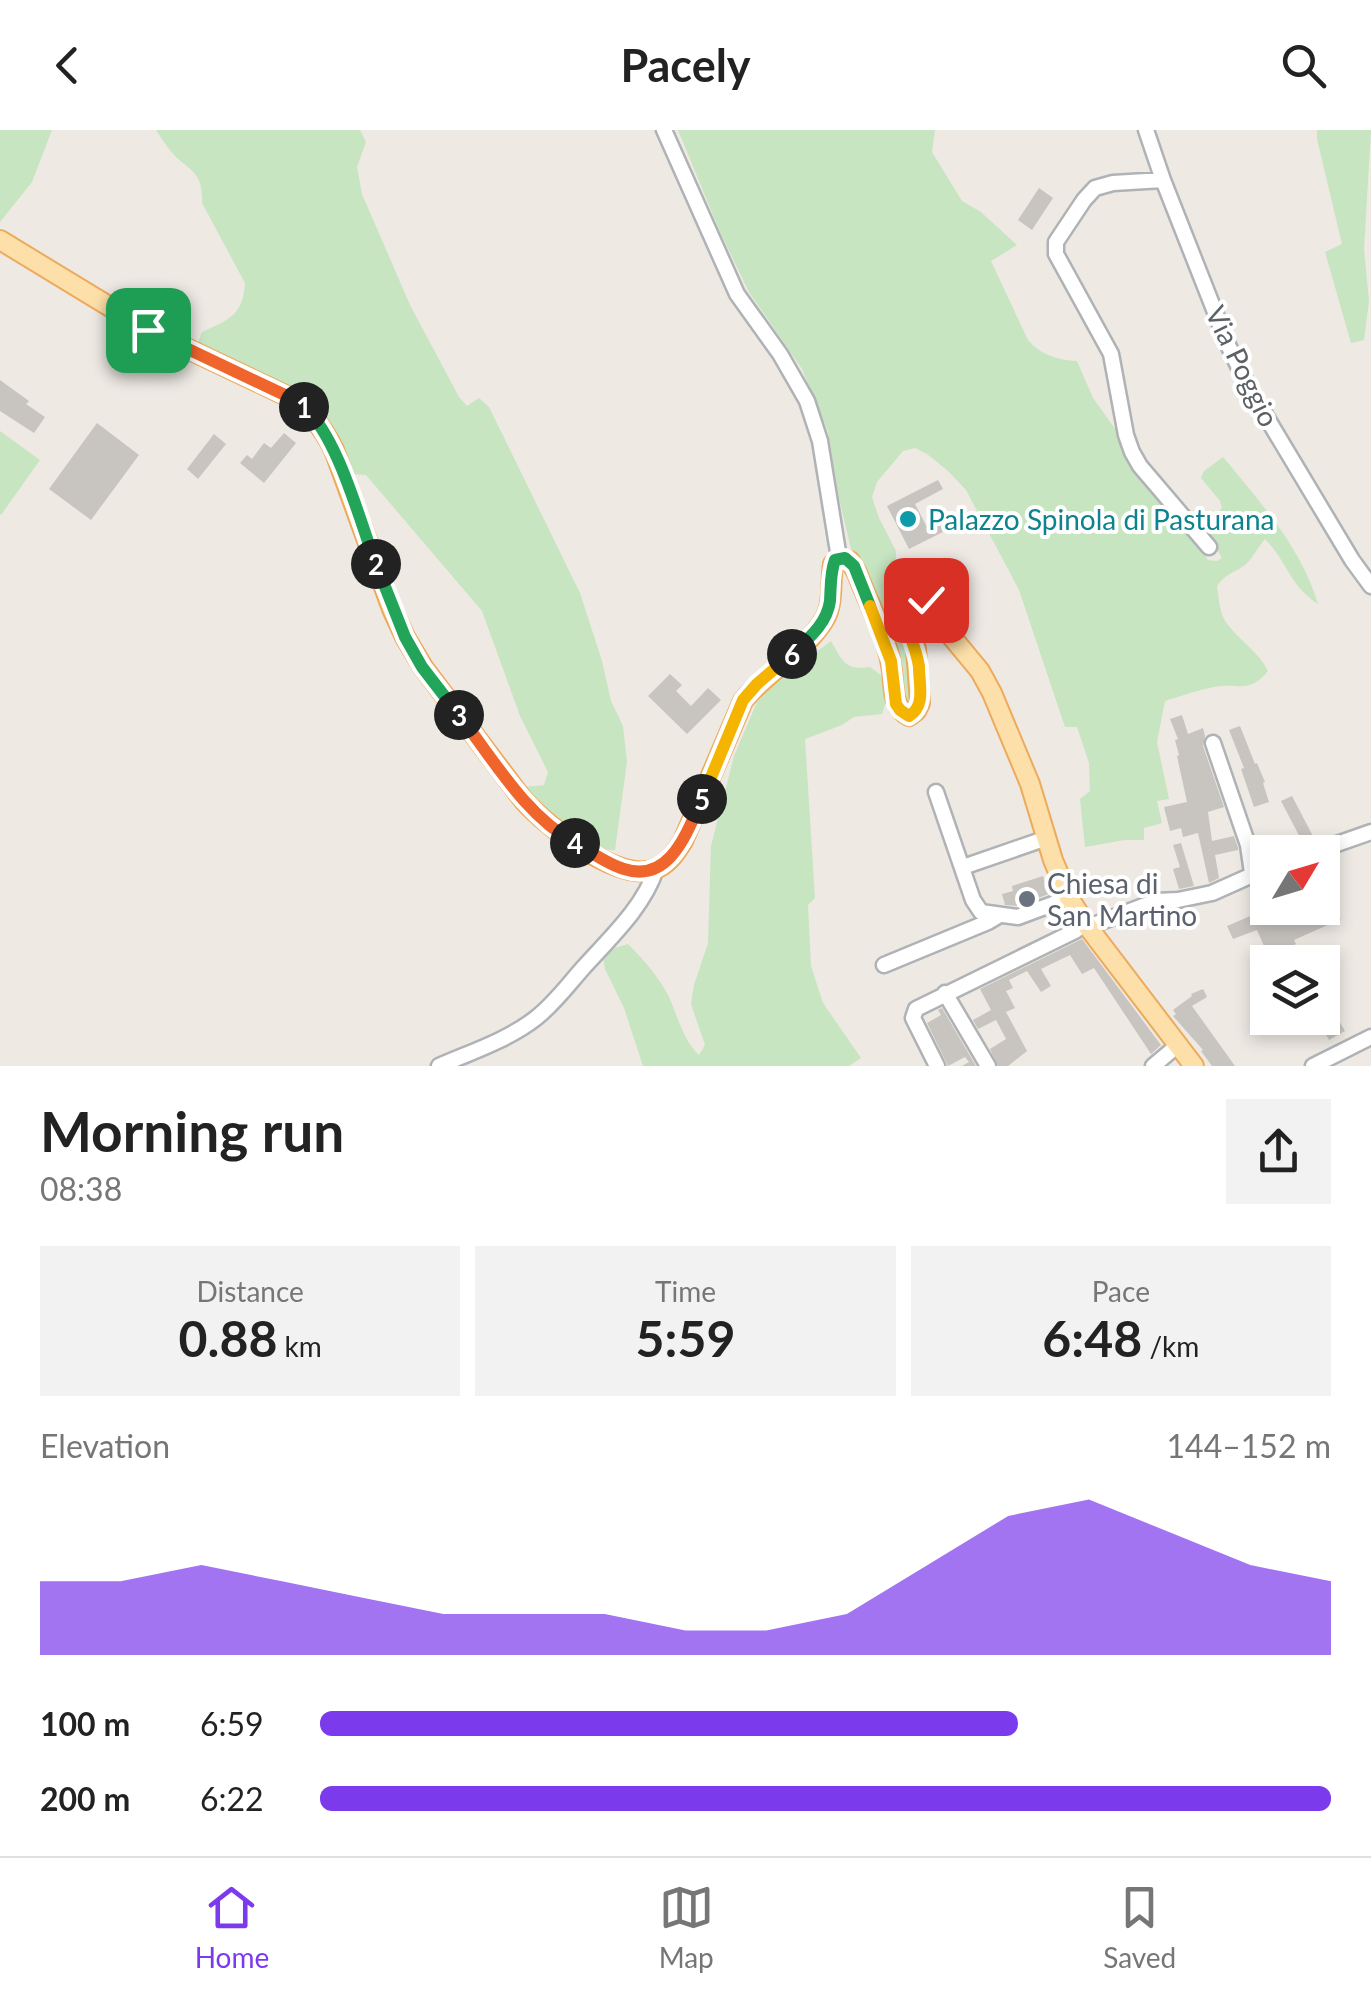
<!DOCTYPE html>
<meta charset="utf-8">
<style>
:root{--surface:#fff;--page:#f2f2f2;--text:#222;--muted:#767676;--line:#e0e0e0;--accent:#7c3aed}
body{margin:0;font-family:Lato,sans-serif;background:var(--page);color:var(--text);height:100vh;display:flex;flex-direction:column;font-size:38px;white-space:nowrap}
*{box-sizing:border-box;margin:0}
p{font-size:32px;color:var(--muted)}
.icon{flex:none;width:55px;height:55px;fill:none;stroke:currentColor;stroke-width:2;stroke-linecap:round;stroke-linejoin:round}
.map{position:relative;height:936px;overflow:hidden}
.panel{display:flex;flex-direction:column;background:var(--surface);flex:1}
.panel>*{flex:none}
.needle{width:65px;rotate:52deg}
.controls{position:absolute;left:1250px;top:705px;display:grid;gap:20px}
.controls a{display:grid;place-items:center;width:90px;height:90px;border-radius:0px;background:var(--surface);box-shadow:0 5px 15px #0003;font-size:50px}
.pin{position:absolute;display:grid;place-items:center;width:85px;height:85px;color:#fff;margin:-42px;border-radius:20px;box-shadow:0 5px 15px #0006}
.km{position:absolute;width:50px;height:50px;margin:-25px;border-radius:50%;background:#222;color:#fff;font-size:28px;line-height:50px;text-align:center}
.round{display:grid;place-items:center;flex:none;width:105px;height:105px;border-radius:0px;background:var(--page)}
.summary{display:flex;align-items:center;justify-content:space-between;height:170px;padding:0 40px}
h1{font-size:55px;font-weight:700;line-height:75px}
.stats{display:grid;grid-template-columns:repeat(3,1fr);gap:15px;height:170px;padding:10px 40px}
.stats div{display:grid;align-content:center;border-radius:0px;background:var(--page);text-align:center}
.stats b{font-size:50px;font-weight:700}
.stats small{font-size:28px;font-weight:400}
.stats p{font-size:28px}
.chart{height:280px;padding:20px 40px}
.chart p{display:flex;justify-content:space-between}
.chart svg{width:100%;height:180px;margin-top:10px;fill:var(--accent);opacity:.7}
ul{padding:0 40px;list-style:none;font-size:32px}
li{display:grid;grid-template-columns:160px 120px 1fr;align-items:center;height:75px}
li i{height:25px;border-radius:12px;background:var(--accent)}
header{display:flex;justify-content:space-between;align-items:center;height:130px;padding:0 40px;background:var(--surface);font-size:45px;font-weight:700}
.dock{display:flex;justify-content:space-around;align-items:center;height:140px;border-top:2px solid var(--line);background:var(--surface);font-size:28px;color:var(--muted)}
.dock a{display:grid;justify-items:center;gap:5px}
.dock .on{color:var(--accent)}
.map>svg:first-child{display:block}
</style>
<header><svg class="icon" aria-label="back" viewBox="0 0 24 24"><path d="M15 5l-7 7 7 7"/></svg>Pacely<svg class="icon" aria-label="search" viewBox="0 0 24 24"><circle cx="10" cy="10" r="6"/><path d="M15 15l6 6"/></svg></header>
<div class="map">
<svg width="1371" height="936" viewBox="0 0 1371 936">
<rect width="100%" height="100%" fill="#eee9e3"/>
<!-- green -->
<path fill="#c7e5c0" d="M0,0H52L32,52L0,92Z
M156,0H360L366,12L357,37L362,64L410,175L459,267L467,276L479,268L489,277L580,463L602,531L611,571L623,596L627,632L615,720C588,723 540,678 523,657L544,655L548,642L520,586L482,481L366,345L352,344L336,310L197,216L202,202C228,190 243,186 245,153L202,73C203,45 194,43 176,27C168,19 162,9 156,0Z
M678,0H935L932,22L962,71L981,82L1017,115L991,131L1028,210C1041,225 1057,230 1077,231L1093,268L1116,300L1131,339L1192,408L1208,430L1217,431L1222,428L1202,397L1222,378L1220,371L1201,348L1204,341L1223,327C1260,372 1301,417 1318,474C1289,455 1287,431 1265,409C1259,416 1255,423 1250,430C1239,443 1228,440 1217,456C1219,467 1219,479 1224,489C1236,509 1257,519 1268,541C1248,565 1239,552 1214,557C1198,560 1181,566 1165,571L1157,612L1169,669L1157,671L1162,693L1144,698V710H1125L1085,717L1080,669L1090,661L1089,633L1077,597H1065L1019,460L966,360L948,341L927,324L915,318L903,321L877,352L872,367L879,388L896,421V435L889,453L914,540L911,575L906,576L886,496L857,424L851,419L839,368L828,302L802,239L749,162L720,102Z
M1317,0H1371L1364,119L1369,171L1364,210L1351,213L1325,122L1342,114L1317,9Z
M0,301L40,330L1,385L0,384Z
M831,511C842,530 845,541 870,537L881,545L886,571L882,584L854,587L842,595L805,609L815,768L808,775L811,836L823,873L861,928L849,936H643L624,878L605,839L603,826L615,818L628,814C644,830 659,847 669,867C678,887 683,910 699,925L705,915L691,874L694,855L708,813L711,716L734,626L757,572L779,550Z"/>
<!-- building -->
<path fill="#c8c4c0" d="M1039,58L1053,68L1032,100L1018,90Z
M0,250L29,271L26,274L45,287L34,303L0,281Z
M97,293L139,325L91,390L49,359Z
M284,303L296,313L264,353L240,333L247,325L252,329L264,313L271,318Z
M214,304L226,314L198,349L187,339Z
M938,350L943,359L915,374L928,399L956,384L961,393L909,419L887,376Z
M670,544L682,555L676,561L691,576L708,558L721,570L687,604L648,566Z
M1182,585L1188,604L1203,598L1205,606L1203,616L1224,677L1208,682L1212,711L1234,706L1238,718V720L1215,725L1219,748L1209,753L1198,703L1183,707L1181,698L1170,701L1164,677L1187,672L1177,626L1179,625L1175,610L1178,609L1170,589Z
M1240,596L1255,634L1257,633L1265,652L1263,653L1269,672L1254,677L1241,639L1244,638L1229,600Z
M1292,666L1315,710L1305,717L1281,671Z
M1181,713L1194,756L1179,759L1173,739L1180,737L1173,715Z
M1043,746L1049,764L1017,776L1005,775L1002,764L1013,761L1012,756Z
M1263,752L1268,763V778H1272L1276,787L1298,778H1322V756L1341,789L1294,810L1296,814L1281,821L1286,832H1271L1257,800L1233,809L1227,796L1255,784L1253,779L1259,776L1251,757Z
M1082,809L1161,915L1151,924L1094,838L1082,844L1070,825L1041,839L1051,856L1041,862L1027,841L1009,850L1013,858L1006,861L1015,878L1006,882L1027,921L1008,936H998L990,919L1006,909L996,890L978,899L973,890L991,880L980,859Z
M1203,859L1207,867L1192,876L1235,936H1212L1201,921L1203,920L1173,886L1176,884L1173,880L1192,866L1191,864Z
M1322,862L1345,901L1329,910L1316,888H1322Z
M942,878L976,936H962L969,932L965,927L948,936L927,893L941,885L938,880Z"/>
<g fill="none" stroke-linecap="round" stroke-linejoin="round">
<!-- minor casing -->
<g stroke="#afb3b6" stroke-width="19">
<path id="minor" d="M664,0L737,164L780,224L807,271L820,311L839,428
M1146,0L1163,50L1228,215L1249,258L1352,430L1371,456
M1163,50L1113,53L1095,58L1084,70L1056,112V124L1111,224L1126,305L1132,322L1140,336L1209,417
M1213,613L1248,715L1252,743
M936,662L973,770L981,782L1018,787L1069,768
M1314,722L1371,702
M963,737L1047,708
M1088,797L1156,771L1178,770L1212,763L1268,738
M884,835L988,792L998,786
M945,863L988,936
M439,936C471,922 508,910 536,888C554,874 568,855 583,838C609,809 644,777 656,739
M937,936L913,888L916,879L1075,801L1085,793
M1153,936L1178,915
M1313,936L1371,907"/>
</g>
<!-- major casing -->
<g stroke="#eeaa5c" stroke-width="22">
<path id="major" d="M0,110L148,200L287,266C310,281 322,296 334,320L392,479L405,507L423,537L524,671C547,696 619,754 655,739C668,735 676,722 683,711L743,571C766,543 807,519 824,490C834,474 830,452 833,434L839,428L850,431L857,443C867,470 887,508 891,535C895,554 890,576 909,586L916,581L920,573L916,519L898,471L896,457L898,450L904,445L916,447L932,483L980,541L992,563L1030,654L1053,730L1069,768L1088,797L1194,936"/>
</g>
<!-- minor -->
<use href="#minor" stroke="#fff" stroke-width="14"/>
<!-- major -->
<use href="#major" stroke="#fde0a9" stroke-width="18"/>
</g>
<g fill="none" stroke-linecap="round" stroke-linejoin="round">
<!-- split-1 casing -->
<g stroke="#fff" stroke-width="20">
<path id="split-1" d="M148,200L287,266L304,277"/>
</g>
<!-- split-2 casing -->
<g stroke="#fff" stroke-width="20">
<path id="split-2" d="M304,277C338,307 359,389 376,434"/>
</g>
<!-- split-3 casing -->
<g stroke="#fff" stroke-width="20">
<path id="split-3" d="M376,434L405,507L422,537L459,585"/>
</g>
<!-- split-4 casing -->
<g stroke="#fff" stroke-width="20">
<path id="split-4" d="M459,585C494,630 524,684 575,713"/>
</g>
<!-- split-5 casing -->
<g stroke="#fff" stroke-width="20">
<path id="split-5" d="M575,713C590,721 607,734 624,739C670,754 687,702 702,669"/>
</g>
<!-- split-6 casing -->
<g stroke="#fff" stroke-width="20">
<path id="split-6" d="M702,669L743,570L757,554L792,524"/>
</g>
<!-- split-7 casing -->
<g stroke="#fff" stroke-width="20">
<path id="split-7" d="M792,524C808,509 827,494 830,471C831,457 830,443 835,430L845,428L854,436L870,476"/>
</g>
<!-- split-8 casing -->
<g stroke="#fff" stroke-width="20">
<path id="split-8" d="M870,476L891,531L896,574L900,580L909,586C926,576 919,555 919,537"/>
</g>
<!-- split-9 casing -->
<g stroke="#fff" stroke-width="20">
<path id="split-9" d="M919,537C916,511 895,477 896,458C896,449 898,450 904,445L916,447L926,470"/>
</g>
<!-- split-1 -->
<use href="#split-1" stroke="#f0652b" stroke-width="12"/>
<!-- split-2 -->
<use href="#split-2" stroke="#22a559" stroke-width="12"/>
<!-- split-3 -->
<use href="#split-3" stroke="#22a559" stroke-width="12"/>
<!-- split-4 -->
<use href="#split-4" stroke="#f0652b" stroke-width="12"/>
<!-- split-5 -->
<use href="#split-5" stroke="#f0652b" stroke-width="12"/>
<!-- split-6 -->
<use href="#split-6" stroke="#f5b400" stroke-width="12"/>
<!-- split-7 -->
<use href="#split-7" stroke="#22a559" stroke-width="12"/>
<!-- split-8 -->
<use href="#split-8" stroke="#f5b400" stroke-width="12"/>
<!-- split-9 -->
<use href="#split-9" stroke="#f5b400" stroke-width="12"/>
</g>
<!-- markers -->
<circle fill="#0f9aa8" stroke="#fff" stroke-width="4" cx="908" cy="389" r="10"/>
<circle fill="#6b7280" stroke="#fff" stroke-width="4" cx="1027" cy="769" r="10"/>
<g text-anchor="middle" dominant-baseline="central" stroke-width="8" stroke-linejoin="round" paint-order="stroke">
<!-- street labels -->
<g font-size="28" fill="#5b6164" stroke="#fff">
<text transform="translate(1243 236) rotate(64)">Via Poggio</text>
</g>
<!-- culture labels -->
<g font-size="28" fill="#0d838f" stroke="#fff" text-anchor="start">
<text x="928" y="389">Palazzo Spinola di Pasturana</text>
</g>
<!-- worship labels -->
<g font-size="28" fill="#5b616d" stroke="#fff" text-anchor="start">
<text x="1047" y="753">Chiesa di<tspan x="1047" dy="32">San Martino</tspan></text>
</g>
</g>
</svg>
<div class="controls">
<a><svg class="needle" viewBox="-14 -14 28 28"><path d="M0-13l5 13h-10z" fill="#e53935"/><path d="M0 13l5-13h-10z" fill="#767676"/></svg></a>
<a><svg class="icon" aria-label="layers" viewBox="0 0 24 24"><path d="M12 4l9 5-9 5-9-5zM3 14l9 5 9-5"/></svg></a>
</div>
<div class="pin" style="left:148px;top:200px;background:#1e9e55"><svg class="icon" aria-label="arrive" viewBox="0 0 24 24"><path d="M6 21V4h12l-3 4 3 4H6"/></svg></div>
<div class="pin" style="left:926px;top:470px;background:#d93025"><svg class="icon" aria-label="check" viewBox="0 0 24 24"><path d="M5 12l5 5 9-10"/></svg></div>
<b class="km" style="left:304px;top:277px">1</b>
<b class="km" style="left:376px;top:434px">2</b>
<b class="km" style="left:459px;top:585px">3</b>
<b class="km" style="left:575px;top:713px">4</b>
<b class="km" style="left:702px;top:669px">5</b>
<b class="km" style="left:792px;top:524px">6</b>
</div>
<section class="panel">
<div class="summary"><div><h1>Morning run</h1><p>08:38</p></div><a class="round"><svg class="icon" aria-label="share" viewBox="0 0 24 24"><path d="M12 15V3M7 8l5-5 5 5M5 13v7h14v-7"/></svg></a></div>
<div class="stats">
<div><p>Distance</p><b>0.88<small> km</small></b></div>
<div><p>Time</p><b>5:59</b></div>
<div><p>Pace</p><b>6:48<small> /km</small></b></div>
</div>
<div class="chart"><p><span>Elevation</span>144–152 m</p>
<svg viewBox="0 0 160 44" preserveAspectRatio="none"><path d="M0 44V26L10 26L20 22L30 26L40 30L50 34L60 34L70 34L80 38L90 38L100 34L110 22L120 10L130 6L140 14L150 22L160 26V44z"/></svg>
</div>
<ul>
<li><b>100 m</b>6:59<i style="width:69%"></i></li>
<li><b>200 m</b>6:22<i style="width:100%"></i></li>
</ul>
</section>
<nav class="dock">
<a class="on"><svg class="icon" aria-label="home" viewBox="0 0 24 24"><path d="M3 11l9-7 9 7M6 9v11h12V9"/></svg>Home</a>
<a><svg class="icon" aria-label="map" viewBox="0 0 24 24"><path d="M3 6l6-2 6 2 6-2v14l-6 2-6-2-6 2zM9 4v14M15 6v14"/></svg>Map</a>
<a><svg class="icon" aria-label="saved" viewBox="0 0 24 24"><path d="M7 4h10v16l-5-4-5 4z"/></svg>Saved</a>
</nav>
